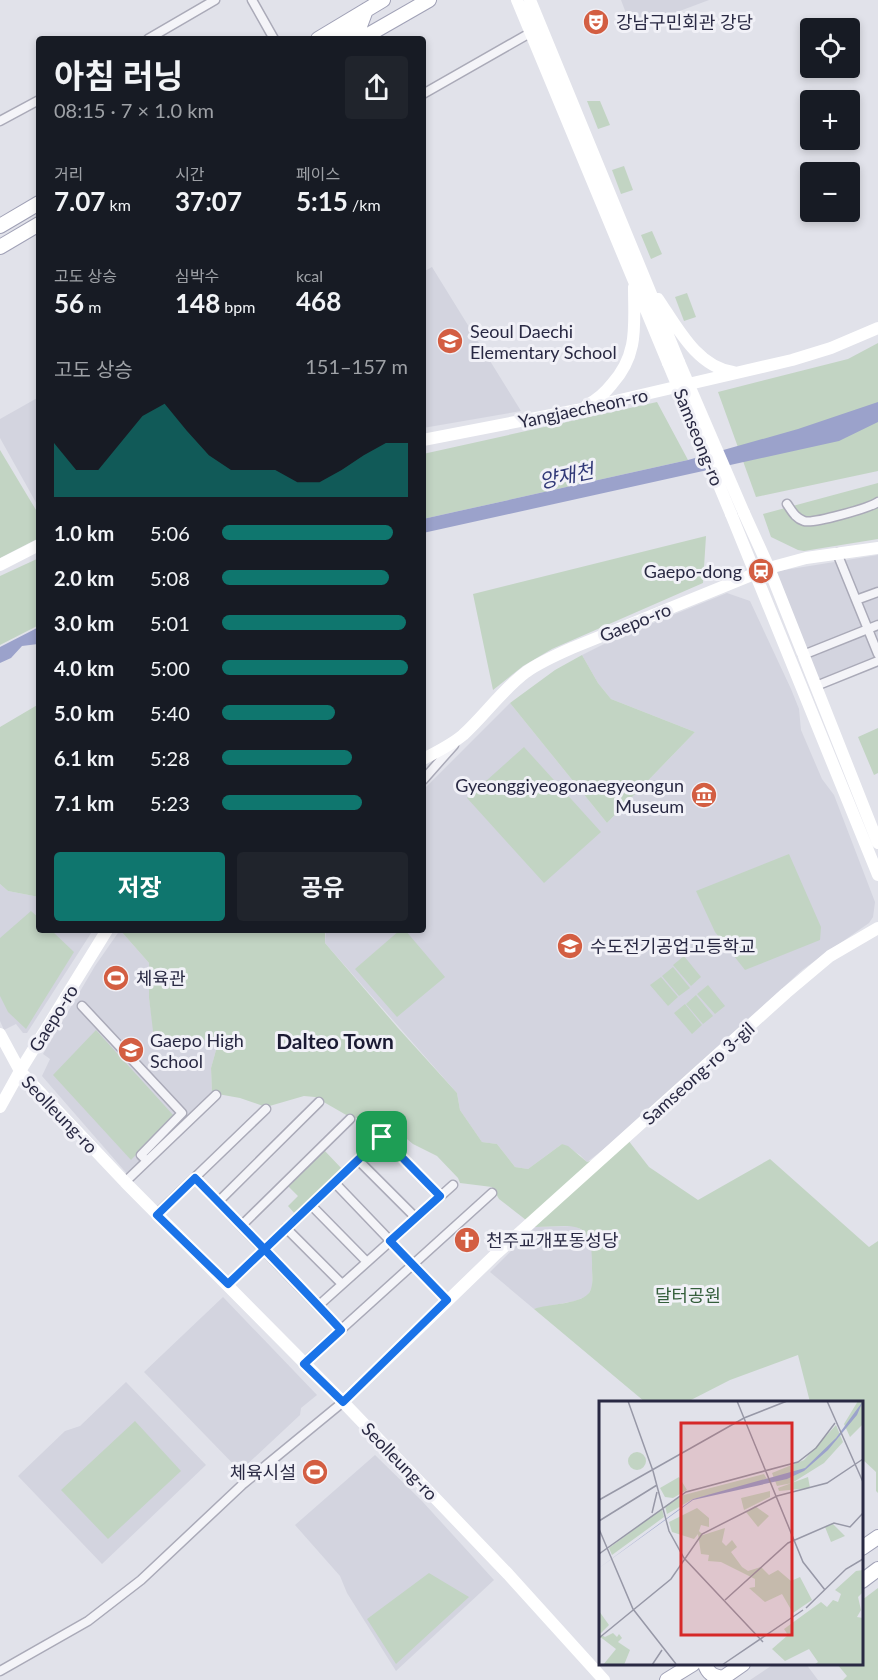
<!DOCTYPE html>
<html lang="ko">
<meta charset="utf-8">
<style>
:root{--surface:#171b24;--page:#20242c;--text:#f1f3f6;--muted:#9ea1a6;--accent:#0f766e}
body{margin:0;font-family:Lato,"Noto Sans KR",sans-serif;background:var(--page);color:var(--text);height:100vh;display:flex;flex-direction:column;font-size:22px;white-space:nowrap}
*{box-sizing:border-box;margin:0}
p{font-size:20px;color:var(--muted)}
.icon{flex:none;width:33px;height:33px;fill:none;stroke:currentColor;stroke-width:2;stroke-linecap:round;stroke-linejoin:round}
.map{position:relative;flex:1;overflow:hidden}
.sheet{position:absolute;left:36px;top:36px;width:390px;height:897px;display:flex;flex-direction:column;background:var(--surface);border-radius:6px;box-shadow:0 3px 9px #0003}
.sheet>*{flex:none}
.fabs{position:absolute;left:800px;top:18px;display:grid;gap:12px}
.fabs a{display:grid;place-items:center;width:60px;height:60px;border-radius:6px;background:var(--surface);box-shadow:0 3px 9px #0003;font-size:30px}
.pin{position:absolute;display:grid;place-items:center;width:51px;height:51px;color:#fff;margin:-26px;border-radius:12px;box-shadow:0 3px 9px #0006}
.round{display:grid;place-items:center;flex:none;width:63px;height:63px;border-radius:6px;background:var(--page)}
.overview{display:flex;align-items:center;justify-content:space-between;height:102px;padding:0 18px}
h1{font-size:33px;font-weight:700;line-height:45px}
.metrics{display:grid;grid-template-columns:repeat(3,1fr);gap:9px;height:102px;padding:6px 18px}
.metrics div{display:grid;align-content:center}
.metrics b{font-size:26px;font-weight:700}
.metrics small{font-size:16px;font-weight:400}
.metrics p{font-size:16px}
.chart{height:168px;padding:12px 18px}
.chart p{display:flex;justify-content:space-between}
.chart svg{width:100%;height:108px;margin-top:6px;fill:var(--accent);opacity:.7}
.action{display:flex;gap:12px;margin-top:auto;padding:12px 18px}
.action a{flex:1;height:69px;border-radius:6px;background:var(--accent);color:#fff;font-size:24px;font-weight:700;line-height:69px;text-align:center}
.action a+a{background:var(--page);color:var(--text)}
ul{padding:0 18px;list-style:none;font-size:20px}
li{display:grid;grid-template-columns:96px 72px 1fr;align-items:center;height:45px}
li i{height:15px;border-radius:8px;background:var(--accent)}
.map>svg:first-child{display:block}
</style>
<div class="map">
<svg width="878" height="1680" viewBox="0 0 878 1680">
<rect width="100%" height="100%" fill="#e1e2ea"/>
<!-- built -->
<path fill="#d3d4df" d="M621,0H709L632,29Z
M432,267L521,411L423,428V272Z
M39,397V508L0,438V419Z
M878,555V660L819,682L772,572Z
M727,593L750,601L791,689L799,709L801,730L822,779L834,795L875,902L873,917L869,923L802,970L757,1012L609,1145L587,1162L580,1155L562,1144L528,1169L515,1167L497,1144L482,1142L460,1110L457,1093L325,943L326,930H423V790L510,703L607,823L695,732L611,699L598,683L582,655L616,638Z
M0,884L8,891L39,897V930H93L27,1033H23L16,1024L4,1030L0,1021Z
M120,930L149,963V998L155,1039L167,1045L198,1039L218,1043L211,1068L212,1093L171,1130L129,1176L42,1076L50,1059L43,1054L95,966Z
M576,1226L588,1235L592,1248V1288L587,1296L575,1301L534,1309L490,1272L535,1227Z
M223,1297L317,1395L301,1408L300,1415L240,1471L144,1372Z
M126,1382L206,1465L102,1564L18,1476L65,1431L80,1426Z
M375,1455L422,1501L494,1580L396,1671L347,1593L340,1576L295,1525Z
M774,1664H806L818,1680H750Z"/>
<!-- green -->
<path fill="#c2d4c3" d="M587,101H600L610,125L598,129Z
M624,166L633,190L621,194L612,170Z
M652,231L662,254L651,259L641,235Z
M687,293L696,317L684,321L675,297Z
M878,343V471L756,497L718,392L848,359Z
M657,402L688,460L423,519V454Z
M0,450L39,515V538L0,558Z
M878,483V539L804,551L798,550L771,537L763,514Z
M706,536L703,583L552,649L523,666L493,690L473,594Z
M39,558V625L0,645V576Z
M582,655L598,683L611,699L695,732L607,823L510,703L555,670Z
M39,704V897L8,891L0,884V727Z
M878,728V773L874,775L858,737Z
M524,747L601,832L544,883L467,798Z
M789,854L821,927L820,940L745,970L715,932L696,891Z
M31,911L39,918V930H51L74,952L26,1029L8,1012L0,996V938Z
M120,930H325V943L398,1028L457,1093L460,1110L482,1142L497,1144L515,1167L528,1169L562,1144L568,1146L587,1162L605,1157L628,1140L649,1167L698,1200L770,1159L869,1247L878,1241V1493L876,1491V1472L862,1459V1402H810L798,1355L730,1380L687,1402H645L534,1309C548,1304 579,1304 588,1294C594,1288 592,1276 592,1267C593,1218 576,1226 535,1227L499,1199L492,1187L460,1183L458,1178L437,1156L413,1144L391,1126L348,1116L315,1097L304,1096L266,1107L240,1098L212,1093L211,1068L218,1043L198,1039L167,1045L154,1039L149,998V963Z
M400,930H405L445,977L397,1017L355,969Z
M684,956L701,977L691,986L673,965Z
M673,967L690,988L679,996L662,976Z
M661,977L678,997L668,1006L650,985Z
M708,985L725,1006L715,1014L697,994Z
M696,995L713,1016L703,1024L686,1004Z
M685,1004L702,1025L692,1034L674,1013Z
M96,1030L174,1116L131,1160L53,1075Z
M324,1150L343,1170L296,1215L288,1206L298,1196L287,1185Z
M135,1421L181,1471L108,1539L61,1490Z
M429,1573L469,1597L396,1664L367,1619Z
M878,1588V1680H843L847,1676L837,1664H862V1600Z"/>
<!-- water -->
<path fill="#9ba2cb" d="M878,402V422L839,441L423,533V519L688,460L798,429Z
M39,627V643L38,644L22,646L11,658L0,663V647Z"/>
<g fill="none" stroke-linecap="round" stroke-linejoin="round">
<!-- street casing -->
<g stroke="#aaaab8" stroke-width="11">
<path id="street" d="M252,0L274,39
M148,39L215,0
M423,94L530,33
M0,121L39,100
M787,504C792,511 795,518 804,521C813,524 869,508 878,502
M837,553L878,654
M856,600L878,592
M803,655L878,625
M816,686L878,661
M423,780L454,745
M82,1006L182,1113L141,1155L145,1159
M382,1137L440,1196
M358,1160L416,1218
M195,1178L341,1330
M125,1182L216,1095
M334,1182L447,1300
M218,1202L319,1102
M311,1205L367,1262
M157,1214L266,1109
M241,1226L350,1119
M286,1228L342,1284
M228,1284L389,1130
M318,1306L453,1185
M304,1363L492,1193
M0,1671L88,1621L141,1580L242,1485L343,1402"/>
</g>
<!-- primary casing -->
<g stroke="#a0a1b6" stroke-width="16">
<path id="primary" d="M318,39L383,0
M340,39L360,26L366,10
M361,39L429,0
M0,226L39,203
M0,247L39,224
M862,1548L878,1537
M862,1581L878,1569
M705,1664C708,1674 713,1676 723,1678
M667,1680L693,1664
M720,1680L743,1664"/>
</g>
<!-- street -->
<use href="#street" stroke="#f4f4f8" stroke-width="8"/>
<!-- secondary -->
<path stroke="#fff" stroke-width="12" d="M517,0L668,363
M530,0L679,362
M658,299C677,327 697,367 733,372
M587,405C597,400 605,393 612,384C639,354 634,325 634,287
M423,440L577,410L792,360L831,348L878,328
M744,513L769,568L878,843
M731,514L878,875
M0,565L39,545
M423,759C437,752 451,745 463,735C485,715 502,690 526,672C540,662 556,655 572,648L769,568L806,558L878,548
M0,1034L20,1071L125,1182L343,1402L508,1574L604,1680
M0,1107L20,1071L107,930
M343,1402L497,1253L786,993L830,956L878,928"/>
<!-- primary -->
<use href="#primary" stroke="#fff" stroke-width="14"/>
<!-- secondary-bridge -->
<path stroke="#fff" stroke-width="12" d="M679,362L744,513
M668,363L731,514"/>
</g>
<g fill="none" stroke-linecap="round" stroke-linejoin="round">
<!-- route casing -->
<g stroke="#fff" stroke-width="12">
<path id="route" d="M382,1137C331,1186 279,1235 228,1284L157,1215L195,1178C244,1228 293,1278 341,1330L304,1364L343,1402L447,1300L390,1241L440,1196L382,1137"/>
</g>
<!-- route -->
<use href="#route" stroke="#1a73e8" stroke-width="8"/>
</g>
<!-- icons -->
<defs>
<g id="theatre-disc" transform="scale(1.35)"><circle r="9.5" fill="#d35e42" stroke="#f1f1f7"/><path d="M-5-5.5Q0-4 5-5.5V0Q5 5 0 6Q-5 5-5 0ZM-3.3-2.5H-1v1.5H-3.3ZM1-2.5H3.3v1.5H1ZM-2.8 1Q0 5.5 2.8 1Z" fill="#fff"/></g>
<g id="school-disc" transform="scale(1.35)"><circle r="9.5" fill="#d35e42" stroke="#f1f1f7"/><path d="M0-5L7-2L0 1L-7-2ZM-4 1L0 2.5L4 1V4Q0 6-4 4Z" fill="#fff"/></g>
<g id="station-disc" transform="scale(1.35)"><circle r="9.5" fill="#d35e42" stroke="#f1f1f7"/><path d="M-3-6H3Q5-6 5-4V2Q5 4 3 4L4.5 6H3L1.5 4h-3L-3 6H-4.5L-3 4Q-5 4-5 2V-4Q-5-6-3-6ZM-3.5-4v3h7v-3ZM-3.5 1v1.5H-2V1ZM2 1v1.5H3.5V1Z" fill="#fff"/></g>
<g id="museum-disc" transform="scale(1.35)"><circle r="9.5" fill="#d35e42" stroke="#f1f1f7"/><path d="M0-6L6-3V-2H-6V-3ZM-5-1h2V3h-2ZM-1-1h2V3h-2ZM3-1h2V3H3ZM-6 4H6V6H-6Z" fill="#fff"/></g>
<g id="stadium-disc" transform="scale(1.35)"><circle r="9.5" fill="#d35e42" stroke="#f1f1f7"/><path d="M0-5a6.5 5 0 1 0 0 10a6.5 5 0 1 0 0-10ZM-3.5-1.8h7v3.6h-7Z" fill="#fff"/></g>
<g id="church-disc" transform="scale(1.35)"><circle r="9.5" fill="#d35e42" stroke="#f1f1f7"/><path d="M-1.2-6h2.4v3.5h3.3v2.4h-3.3V6h-2.4V-.1h-3.3v-2.4h3.3Z" fill="#fff"/></g>
</defs>
<g fill-rule="evenodd">
<use href="#theatre-disc" x="596" y="22"/>
<use href="#school-disc" x="450" y="341"/>
<use href="#station-disc" x="761" y="571"/>
<use href="#museum-disc" x="704" y="795"/>
<use href="#school-disc" x="570" y="946"/>
<use href="#stadium-disc" x="116" y="978"/>
<use href="#school-disc" x="131" y="1050"/>
<use href="#church-disc" x="467" y="1240"/>
<use href="#stadium-disc" x="315" y="1472"/>
</g>
<g text-anchor="middle" dominant-baseline="central" stroke-width="6" stroke-linejoin="round" paint-order="stroke">
<!-- poi labels -->
<g font-size="18" fill="#292943" stroke="#f1f1f7" text-anchor="start">
<text x="616" y="22">강남구민회관 강당</text>
<text x="470" y="331">Seoul Daechi<tspan x="470" dy="21">Elementary School</tspan></text>
<text x="742" y="571" text-anchor="end">Gaepo-dong</text>
<text x="684" y="785" text-anchor="end">Gyeonggiyeogonaegyeongun<tspan x="684" dy="21">Museum</tspan></text>
<text x="590" y="946">수도전기공업고등학교</text>
<text x="136" y="978">체육관</text>
<text x="150" y="1040">Gaepo High<tspan x="150" dy="21">School</tspan></text>
<text x="486" y="1240">천주교개포동성당</text>
<text x="296" y="1472" text-anchor="end">체육시설</text>
</g>
<!-- street labels -->
<g font-size="18" fill="#292943" stroke="#f1f1f7">
<text transform="translate(583 408) rotate(-12)">Yangjaecheon-ro</text>
<text transform="translate(699 437) rotate(68)">Samseong-ro</text>
<text transform="translate(635 622) rotate(-22)">Gaepo-ro</text>
<text transform="translate(53 1018) rotate(-58)">Gaepo-ro</text>
<text transform="translate(698 1073) rotate(-42)">Samseong-ro 3-gil</text>
<text transform="translate(60 1114) rotate(46)">Seolleung-ro</text>
<text transform="translate(400 1461) rotate(46)">Seolleung-ro</text>
</g>
<!-- park labels -->
<g font-size="18" fill="#355f3c" stroke="#f1f1f7">
<text x="688" y="1295">달터공원</text>
</g>
<!-- water labels -->
<g font-size="20" font-style="italic" fill="#313978" stroke="#f1f1f7">
<text transform="translate(566 475) rotate(-12)">양재천</text>
</g>
<!-- quarter labels -->
<g font-size="21" font-weight="bold" fill="#1b1b33" stroke="#f1f1f7">
<text x="335" y="1040">Dalteo Town</text>
</g>
</g>
<!-- overview -->
<g transform="translate(599 1401)">
<rect width="264" height="264" fill="#e1e2ea"/>
<path d="M259,0H264V23L251,36L245,23ZM237,24L244,41L225,62L193,82L178,85L173,72L205,59ZM29 60a9 9 0 1 1 18 0a9 9 0 1 1-18 0ZM165,73L169,80L94,98L68,113L66,105L81,95ZM80,76L88,89L74,97L66,96L61,87ZM209,76L211,87L180,90L179,87ZM171,90V96L145,109L142,97ZM156,105L170,115L159,126L147,111ZM98,107L110,117V126L102,124L100,130L104,134L126,127L123,141L127,145L133,139L138,146L132,151L143,166L149,170L162,166L170,174L179,169L192,180L201,176L213,199L194,212L183,193L166,201L150,187L156,186V178L122,161L109,160L110,154L102,153L99,133L95,138L73,131L70,121ZM63,108L65,116L13,154L10,147ZM234,123L246,135L232,141L226,126ZM264,169V191L259,196L262,209L258,216L264,217V264H215L219,261L210,248L186,260L173,248L189,234L185,228L222,201L228,206L234,199L239,201L242,193L236,189L257,170ZM0,210L10,224L1,233L6,236L14,232L18,236L20,233L23,237L19,241L31,249L25,264H4L17,248L0,235Z" fill="#c2d4c3"/>
<path d="M264,0L258,14L229,49L205,70L188,78L94,99L0,167L94,98L206,67L237,37Z" fill="#9ba2cb"/>
<path fill="none" stroke="#9798a7" stroke-width="1.5" d="M29,0L54,70M138,0L204,161L226,189M228,0L264,81M54,70L70,130L85,157L164,241M0,99L145,17L188,0M53,112L58,91M0,120L58,84M0,128L34,208L77,263M0,153L87,91L199,61L217,47L236,22M126,199L189,142L235,122L251,126L264,112M207,207L247,168L264,158M0,237L72,178L103,133L178,95L228,82L264,58M53,264L63,249M123,264L204,209"/>
<path fill="#d62828" fill-opacity="0.15" stroke="#d62828" stroke-width="3" d="M82,22H193V234H82Z"/>
<rect width="264" height="264" fill="none" stroke="#292943" stroke-width="3"/>
</g>
</svg>
<div class="fabs">
<a><svg class="icon" aria-label="locate" viewBox="0 0 24 24"><circle cx="12" cy="12" r="6"/><path d="M12 2v4M12 18v4M2 12h4M18 12h4"/></svg></a>
<a>+</a>
<a>−</a>
</div>
<div class="pin" style="left:382px;top:1137px;background:#1e9e55"><svg class="icon" aria-label="arrive" viewBox="0 0 24 24"><path d="M6 21V4h12l-3 4 3 4H6"/></svg></div>
<section class="sheet">
<div class="overview"><div><h1>아침 러닝</h1><p>08:15 · 7 × 1.0 km</p></div><a class="round"><svg class="icon" aria-label="share" viewBox="0 0 24 24"><path d="M12 15V3M7 8l5-5 5 5M5 13v7h14v-7"/></svg></a></div>
<div class="metrics">
<div><p>거리</p><b>7.07<small> km</small></b></div>
<div><p>시간</p><b>37:07</b></div>
<div><p>페이스</p><b>5:15<small> /km</small></b></div>
</div>
<div class="metrics">
<div><p>고도 상승</p><b>56<small> m</small></b></div>
<div><p>심박수</p><b>148<small> bpm</small></b></div>
<div><p>kcal</p><b>468</b></div>
</div>
<div class="chart"><p><span>고도 상승</span>151–157 m</p>
<svg viewBox="0 0 160 44" preserveAspectRatio="none"><path d="M0 44V22L10 33L20 33L30 22L40 11L50 6L60 17L70 27L80 33L90 33L100 33L110 38L120 38L130 33L140 27L150 22L160 22V44z"/></svg>
</div>
<ul>
<li><b>1.0 km</b>5:06<i style="width:92%"></i></li>
<li><b>2.0 km</b>5:08<i style="width:90%"></i></li>
<li><b>3.0 km</b>5:01<i style="width:99%"></i></li>
<li><b>4.0 km</b>5:00<i style="width:100%"></i></li>
<li><b>5.0 km</b>5:40<i style="width:61%"></i></li>
<li><b>6.1 km</b>5:28<i style="width:70%"></i></li>
<li><b>7.1 km</b>5:23<i style="width:75%"></i></li>
</ul>
<div class="action"><a>저장</a><a>공유</a></div>
</section>
</div>
